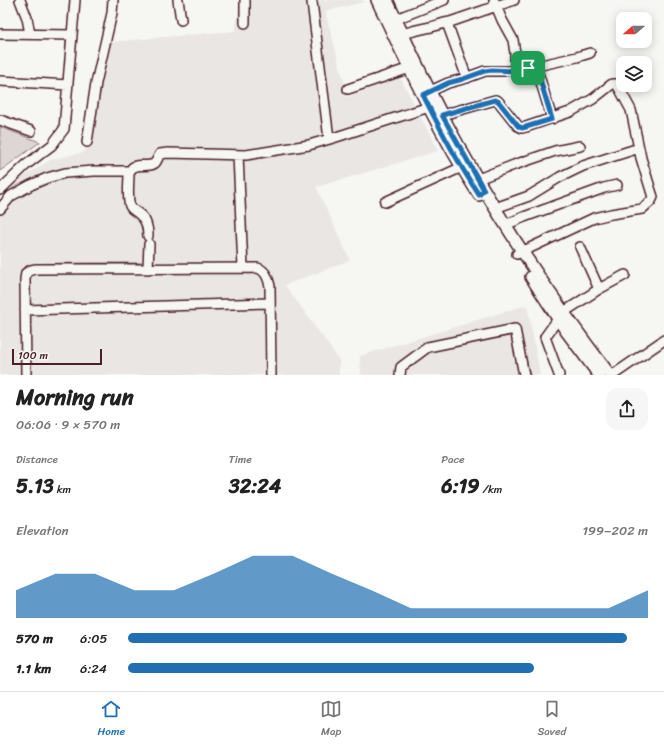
<!DOCTYPE html>
<meta charset="utf-8">
<style>
:root{--surface:#fff;--page:#f6f6f6;--text:#222;--muted:#767676;--line:#e0e0e0;--accent:#1f6fb2}
body{margin:0;font-family:Sriracha,sans-serif;background:var(--page);color:var(--text);height:100vh;display:flex;flex-direction:column;font-size:15px;white-space:nowrap}
*{box-sizing:border-box;margin:0}
p{font-size:13px;color:var(--muted)}
.icon{flex:none;width:22px;height:22px;fill:none;stroke:currentColor;stroke-width:2;stroke-linecap:round;stroke-linejoin:round}
.map{position:relative;height:375px;overflow:hidden}
.drawer{display:flex;flex-direction:column;background:var(--surface);flex:1}
.drawer>*{flex:none}
.needle{width:26px;rotate:250deg}
.tools{position:absolute;left:616px;top:12px;display:grid;gap:8px}
.tools a{display:grid;place-items:center;width:36px;height:36px;border-radius:8px;background:var(--surface);box-shadow:0 2px 10px #0003;font-size:20px}
.scale{position:absolute;left:12px;bottom:10px;width:90px;box-sizing:border-box;padding-left:4px;border:2px solid #4a1f2b;border-top:0;font-size:11px;line-height:14px;white-space:nowrap;color:#4a1f2b;-webkit-text-stroke:3px #f6f6f2;paint-order:stroke}
.pin{position:absolute;display:grid;place-items:center;width:34px;height:34px;color:#fff;margin:-17px;border-radius:8px;box-shadow:0 2px 6px #0006}
.round{display:grid;place-items:center;flex:none;width:42px;height:42px;border-radius:12px;background:var(--page)}
.summary{display:flex;align-items:center;justify-content:space-between;height:68px;padding:0 16px}
h1{font-size:22px;font-weight:700;line-height:30px}
.figures{display:grid;grid-template-columns:repeat(3,1fr);gap:6px;height:68px;padding:4px 16px}
.figures div{display:grid;align-content:center}
.figures b{font-size:20px;font-weight:700}
.figures small{font-size:11px;font-weight:400}
.figures p{font-size:11px}
.chart{height:112px;padding:8px 16px}
.chart p{display:flex;justify-content:space-between}
.chart svg{width:100%;height:72px;margin-top:4px;fill:var(--accent);opacity:.7}
ul{padding:0 16px;list-style:none;font-size:13px}
li{display:grid;grid-template-columns:64px 48px 1fr;align-items:center;height:30px}
li i{height:10px;border-radius:5px;background:var(--accent)}
.menu{display:flex;justify-content:space-around;align-items:center;height:56px;border-top:1px solid var(--line);background:var(--surface);font-size:11px;color:var(--muted)}
.menu a{display:grid;justify-items:center;gap:2px}
.menu .on{color:var(--accent)}
.map>svg:first-child{display:block}
</style>
<div class="map">
<svg width="664" height="375" viewBox="0 0 664 375">
<rect width="100%" height="100%" fill="#f6f6f2"/>
<filter id="ink" filterUnits="userSpaceOnUse"><feTurbulence type="fractalNoise" baseFrequency=".025" numOctaves="2"/><feDisplacementMap in="SourceGraphic" scale="8" xChannelSelector="R" yChannelSelector="G"/><feConvolveMatrix kernelMatrix="1 2 1 2 8 2 1 2 1" color-interpolation-filters="sRGB"/></filter>
<g filter="url(#ink)">
<!-- built -->
<path fill="#e9e6e3" d="M240,0H363L364,2L325,11L348,97L400,77L438,151L316,187L350,260L285,285L339,360V375H0V202L17,180L51,160L84,152L90,144L109,42L235,31Z
M527,305L540,375H361L360,356Z"/>
<!-- green -->
<path fill="#ddd6d5" stroke="#947a80" d="M0,127L40,142L0,171Z"/>
<g fill="none" stroke-linecap="round" stroke-linejoin="round">
<!-- minor casing -->
<g stroke="#4a1f2b" stroke-width="12">
<path id="minor" d="M20,0L27,18L30,34
M178,0L181,20
M494,1L502,20L513,40L515,53V71
M312,2L329,139
M391,21L444,0
M245,23V0
M447,23L467,78
M0,34L72,35
M403,34C412,31 421,29 431,27C438,25 444,23 450,22L514,0
M536,66L552,119
M0,81L68,85
M348,89L410,68
M424,94L448,83L463,79L485,71H518L528,68L577,57L590,53
M442,115L495,100L498,101L518,126L522,128L526,127L570,112L593,99L612,84H616L618,86L631,110L641,158L652,194L653,197L651,201L642,209L611,214L594,218L517,254
M0,120L31,131
M87,142L96,83L112,13L113,0
M238,155L243,268
M478,179L514,165L555,151L580,146
M0,190L26,165L52,145L64,129L75,0
M385,202L462,167
M495,208L529,196L560,177L583,166L639,148
M0,209L11,196L31,185L47,178L65,173L94,171H130
M505,225L524,217L604,188L617,185
M148,236C148,229 146,219 139,214C136,211 132,210 130,206C127,198 129,183 129,174C133,159 146,170 155,163C157,161 158,157 160,154L168,153L246,155L309,145L333,138L429,107
M580,247L599,289
M148,269L149,244
M25,310L270,303
M558,316L599,289L625,275
M558,319L545,337L559,375
M26,375L25,279L26,273L31,270L36,269L258,268C266,271 268,278 270,286L271,375
M400,375L401,367L428,347L515,329L524,375
M613,375L664,340"/>
</g>
<!-- major casing -->
<g stroke="#4a1f2b" stroke-width="14">
<path id="major" d="M377,0C408,66 439,133 479,195
M387,0C405,39 422,77 442,115C490,206 547,293 610,375
M531,277L566,331L599,375"/>
</g>
<!-- minor -->
<use href="#minor" stroke="#f6f6f2" stroke-width="9"/>
<!-- major -->
<use href="#major" stroke="#f6f6f2" stroke-width="11"/>
</g>
</g>
<g fill="none" stroke-linecap="round" stroke-linejoin="round" filter="url(#ink)">
<!-- route casing -->
<g stroke="#fff" stroke-width="8">
<path id="route" d="M536,66L552,119L526,127L522,128L518,126L498,101L495,100L442,115L484,190L479,195C458,163 440,129 423,95L448,83L463,79L485,71L492,70L518,71Z"/>
</g>
<!-- route -->
<use href="#route" stroke="#1f6fb2" stroke-width="5"/>
</g>
</svg>
<div class="tools">
<a><svg class="needle" viewBox="-14 -14 28 28"><path d="M0-13l5 13h-10z" fill="#e53935"/><path d="M0 13l5-13h-10z" fill="#767676"/></svg></a>
<a><svg class="icon" aria-label="layers" viewBox="0 0 24 24"><path d="M12 4l9 5-9 5-9-5zM3 14l9 5 9-5"/></svg></a>
</div>
<div class="scale">100 m</div>
<div class="pin" style="left:528px;top:68px;background:#1e9e55"><svg class="icon" aria-label="arrive" viewBox="0 0 24 24"><path d="M6 21V4h12l-3 4 3 4H6"/></svg></div>
</div>
<section class="drawer">
<div class="summary"><div><h1>Morning run</h1><p>06:06 · 9 × 570 m</p></div><a class="round"><svg class="icon" aria-label="share" viewBox="0 0 24 24"><path d="M12 15V3M7 8l5-5 5 5M5 13v7h14v-7"/></svg></a></div>
<div class="figures">
<div><p>Distance</p><b>5.13<small> km</small></b></div>
<div><p>Time</p><b>32:24</b></div>
<div><p>Pace</p><b>6:19<small> /km</small></b></div>
</div>
<div class="chart"><p><span>Elevation</span>199–202 m</p>
<svg viewBox="0 0 160 44" preserveAspectRatio="none"><path d="M0 44V27L10 17L20 17L30 27L40 27L50 17L60 6L70 6L80 17L90 27L100 38L110 38L120 38L130 38L140 38L150 38L160 27V44z"/></svg>
</div>
<ul>
<li><b>570 m</b>6:05<i style="width:96%"></i></li>
<li><b>1.1 km</b>6:24<i style="width:78%"></i></li>
</ul>
</section>
<nav class="menu">
<a class="on"><svg class="icon" aria-label="home" viewBox="0 0 24 24"><path d="M3 11l9-7 9 7M6 9v11h12V9"/></svg>Home</a>
<a><svg class="icon" aria-label="map" viewBox="0 0 24 24"><path d="M3 6l6-2 6 2 6-2v14l-6 2-6-2-6 2zM9 4v14M15 6v14"/></svg>Map</a>
<a><svg class="icon" aria-label="saved" viewBox="0 0 24 24"><path d="M7 4h10v16l-5-4-5 4z"/></svg>Saved</a>
</nav>
